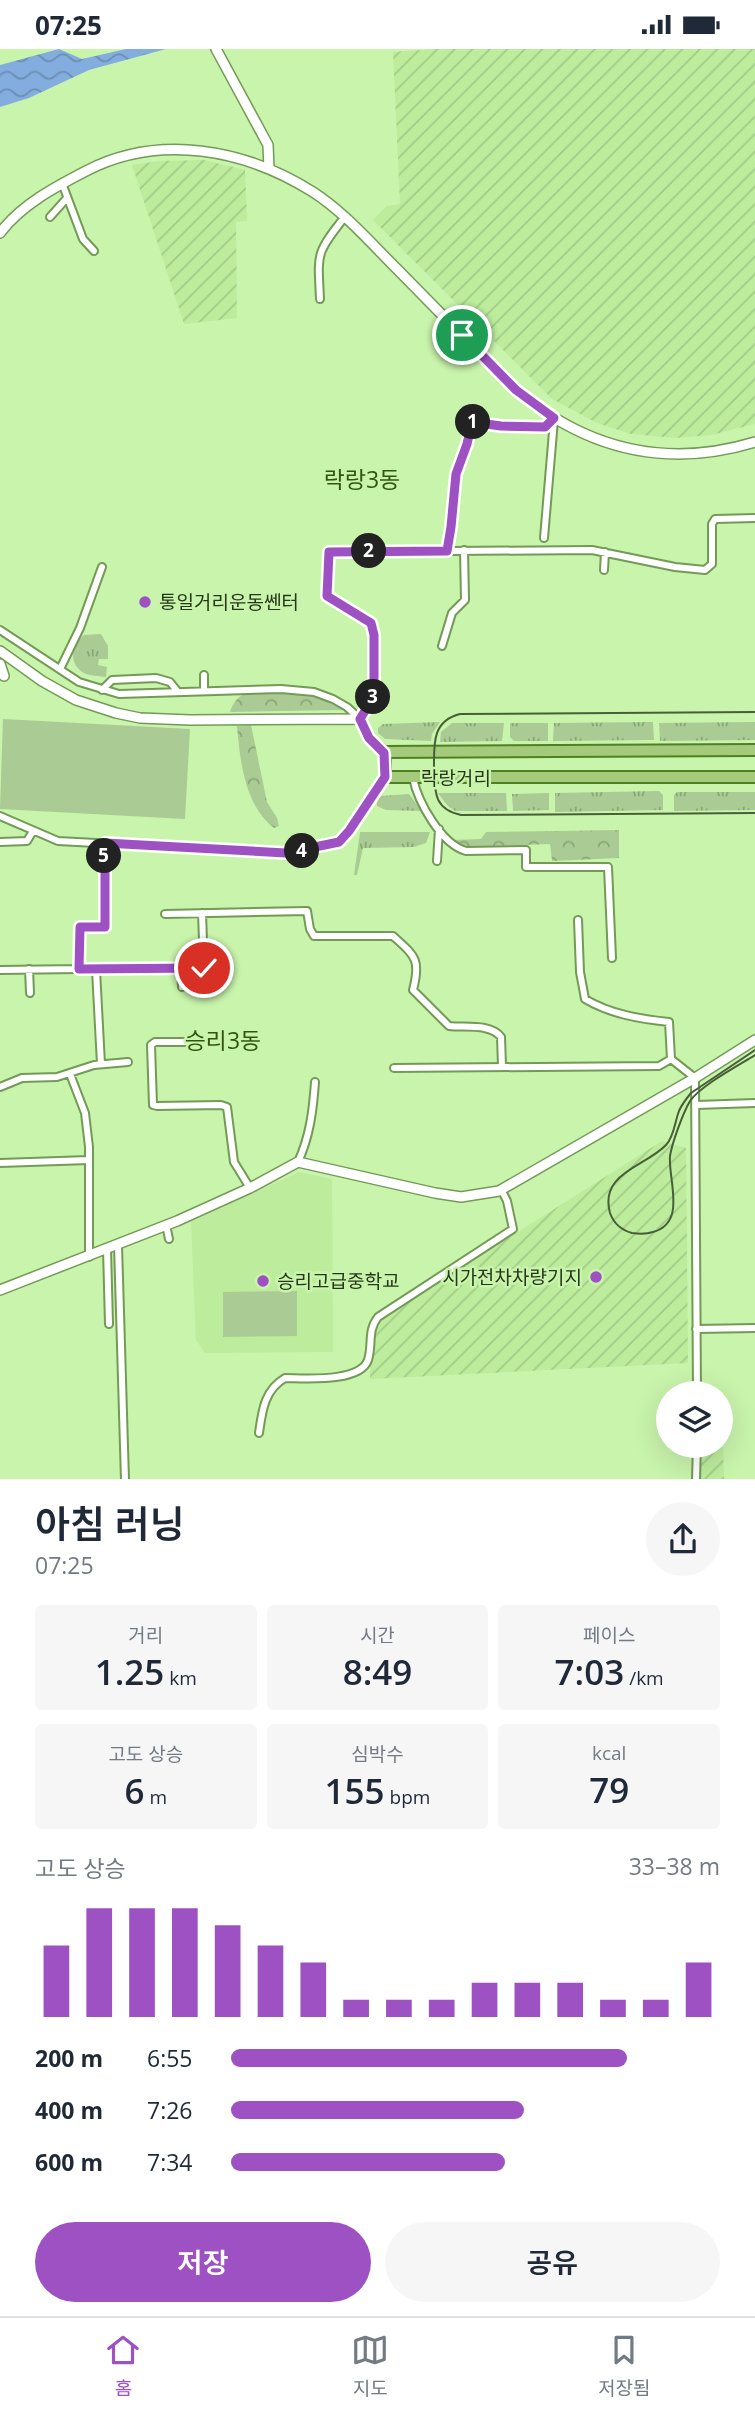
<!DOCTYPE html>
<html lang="ko">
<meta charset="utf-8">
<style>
:root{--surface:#fff;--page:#f6f6f7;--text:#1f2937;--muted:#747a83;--line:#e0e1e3;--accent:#9d51c3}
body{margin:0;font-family:"Open Sans","Noto Sans KR",sans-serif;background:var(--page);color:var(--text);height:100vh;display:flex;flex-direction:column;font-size:26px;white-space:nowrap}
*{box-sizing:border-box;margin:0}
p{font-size:23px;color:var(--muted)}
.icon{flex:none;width:38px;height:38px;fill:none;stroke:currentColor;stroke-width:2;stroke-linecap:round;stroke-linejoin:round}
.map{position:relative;height:1430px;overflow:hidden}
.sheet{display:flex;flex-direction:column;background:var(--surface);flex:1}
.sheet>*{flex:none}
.buttons{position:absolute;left:656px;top:1332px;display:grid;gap:14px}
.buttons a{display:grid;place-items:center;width:77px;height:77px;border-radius:50%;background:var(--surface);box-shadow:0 7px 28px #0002;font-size:35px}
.pin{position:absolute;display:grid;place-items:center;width:60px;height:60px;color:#fff;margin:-30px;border:4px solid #fff;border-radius:50%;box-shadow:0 2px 7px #0007}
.km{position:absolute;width:35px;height:35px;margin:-18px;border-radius:50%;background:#222;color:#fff;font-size:19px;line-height:35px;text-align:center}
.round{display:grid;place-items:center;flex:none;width:74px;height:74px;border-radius:37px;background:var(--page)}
.overview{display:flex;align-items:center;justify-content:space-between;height:119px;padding:0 35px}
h1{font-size:38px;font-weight:600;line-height:52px}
.metrics{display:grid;grid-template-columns:repeat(3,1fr);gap:10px;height:119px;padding:7px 35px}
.metrics div{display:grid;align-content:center;border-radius:7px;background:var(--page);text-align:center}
.metrics b{font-size:35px;font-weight:600}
.metrics small{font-size:19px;font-weight:400}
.metrics p{font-size:19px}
.chart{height:196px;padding:14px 35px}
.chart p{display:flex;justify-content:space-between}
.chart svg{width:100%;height:126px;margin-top:7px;stroke:var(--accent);stroke-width:6}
.button{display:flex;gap:14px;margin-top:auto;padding:14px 35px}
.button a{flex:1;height:80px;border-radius:42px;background:var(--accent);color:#fff;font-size:28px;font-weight:600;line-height:80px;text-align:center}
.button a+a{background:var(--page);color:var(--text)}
ul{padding:0 35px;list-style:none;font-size:23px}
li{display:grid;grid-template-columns:112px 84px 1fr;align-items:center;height:52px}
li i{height:18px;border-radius:9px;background:var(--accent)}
.status{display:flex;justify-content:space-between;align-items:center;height:49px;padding:0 35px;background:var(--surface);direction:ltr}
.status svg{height:19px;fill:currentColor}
.dock{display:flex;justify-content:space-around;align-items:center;height:98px;border-top:2px solid var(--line);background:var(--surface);font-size:19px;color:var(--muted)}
.dock a{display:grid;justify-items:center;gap:4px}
.dock .selected{color:var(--accent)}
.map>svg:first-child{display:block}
</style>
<div class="status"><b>07:25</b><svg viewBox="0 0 49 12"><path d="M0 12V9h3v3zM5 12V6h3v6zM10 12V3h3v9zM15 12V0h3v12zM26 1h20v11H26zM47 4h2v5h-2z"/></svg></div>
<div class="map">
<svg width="755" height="1431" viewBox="0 0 755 1431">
<defs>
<pattern id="industrial-furrows" width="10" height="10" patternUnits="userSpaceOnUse" patternTransform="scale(1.75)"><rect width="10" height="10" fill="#bdec9d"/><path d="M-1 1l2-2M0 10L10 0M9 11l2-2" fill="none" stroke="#a2cb87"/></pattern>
<pattern id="grass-tufts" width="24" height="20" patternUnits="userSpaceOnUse" patternTransform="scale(1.75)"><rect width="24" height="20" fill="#aacb94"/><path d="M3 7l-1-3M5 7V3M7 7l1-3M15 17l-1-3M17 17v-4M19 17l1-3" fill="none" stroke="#8aa678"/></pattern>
<pattern id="forest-crowns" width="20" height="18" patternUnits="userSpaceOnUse" patternTransform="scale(1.75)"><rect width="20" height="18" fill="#aacb94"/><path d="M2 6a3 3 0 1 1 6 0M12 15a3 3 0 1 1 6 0" fill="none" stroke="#8aa678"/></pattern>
<pattern id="water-waves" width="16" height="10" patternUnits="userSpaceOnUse" patternTransform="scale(1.75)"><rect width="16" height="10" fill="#83adde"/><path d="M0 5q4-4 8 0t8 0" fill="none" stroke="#6b8eb3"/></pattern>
</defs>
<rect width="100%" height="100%" fill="#c9f4ac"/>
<!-- built -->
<path fill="#bdec9d" d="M299,1123L332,1130L333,1303L205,1304L196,1291L191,1173Z"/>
<!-- industrial -->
<path fill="url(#industrial-furrows)" d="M435,0H755V375L711,386L675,389L631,385L597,374L552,350L373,171L387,157L400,155L393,3Z
M204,111L245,121L247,172L236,173L237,269L184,275L132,116L159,112Z
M662,1092L686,1099L688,1314L370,1330L371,1289L375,1276L391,1263Z
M693,1397L723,1398L724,1430H731L693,1431Z"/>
<!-- grass -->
<path fill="url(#grass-tufts)" d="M101,585L108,597V610H99L98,616L107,618L106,628C99,627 90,627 84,624C67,614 72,596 84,586Z
M440,673L432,685L431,692L385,690L378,684V679L383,675Z
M653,673L654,691L553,692L554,674Z
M755,673V691L660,692L659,674Z
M452,674H504L502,692L440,693L441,683Z
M510,674H548V692H514L510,688Z
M659,742L663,746V761L555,763V744Z
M677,743H755V761L674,762V746Z
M438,744H506L507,762H455L447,756Z
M549,744V761L513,762L512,745Z
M409,745L422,762L386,761L377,757V751L381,747Z
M360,783H430L426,794L414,798L363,799L357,826H354Z"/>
<!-- forest -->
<path fill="url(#forest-crowns)" d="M280,642L318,648L344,661L230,663C239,637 257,643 280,642Z
M251,676L267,753L277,769L279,777L274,779C245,757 240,712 237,677Z
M619,781V809L552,812L550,795L463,798L452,791L481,790L486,783Z"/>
<!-- park -->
<path fill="#aacb94" d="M3,670L190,680L185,770L0,760Z
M297,1242V1287L223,1288V1243Z"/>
<!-- water -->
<path fill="url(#water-waves)" d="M59,0L82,10L126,0H166L89,21L29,49L0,58V16Z"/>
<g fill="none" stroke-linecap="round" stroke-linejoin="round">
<!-- street casing -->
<g stroke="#739a56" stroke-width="10">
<path id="street" d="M62,134L83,190L94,202
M50,168L67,149
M320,250C318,205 315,205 344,169
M544,489L554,371
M447,502L456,425L467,395L472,373L501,377L545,378L554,369
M604,521L605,503
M0,581L79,633L119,645L281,640L314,643L333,650L347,658L360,670L374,647V586L371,574L327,547L329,503L592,501L675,518L705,521L712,515V475L715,470L755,469
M442,597L452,564L465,551L464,501
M60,620L80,579L102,518
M102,641L112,631L156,629L170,633L178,643
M204,642V626
M413,729C418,753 441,795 466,802L526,801V818H608L612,909
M0,767L58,792L286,804L339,793L349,782L385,728
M0,793L27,792L33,782
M437,812L439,780
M202,864L204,919L207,937
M165,865L307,862L310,880L314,887H393C415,907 421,910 413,941L449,977C465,979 490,974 501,988L502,1017
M578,871L580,923L585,950C610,965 640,970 669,973L671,1010L695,1029L697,1344
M29,920L30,944
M79,920L204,919
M181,920L182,938
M0,921L79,920L80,878H105V794
M96,921L101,1015
M186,993H155L151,996L153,1056L157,1057L221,1056L227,1058L234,1113L250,1139
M394,1019L659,1017L671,1010
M70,1025L85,1064L89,1098V1208
M0,1038L22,1029L57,1028L94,1016L128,1013
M696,1056L755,1054
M298,1113C310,1087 313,1061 315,1033
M0,1114L89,1111
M166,1176L169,1190
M118,1196L125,1431
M107,1200L109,1275
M696,1280L755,1279
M259,1384C262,1363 264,1341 285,1329C304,1329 360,1334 368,1311C373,1295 367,1282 378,1268L513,1180L507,1152L501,1140
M696,1431L697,1396"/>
</g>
<!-- secondary casing -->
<g stroke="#739a56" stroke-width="12">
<path id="secondary" d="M216,0L268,96L269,120
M0,184C21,156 55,138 86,122C159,84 245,100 313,143C344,163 370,193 396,219C436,260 476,300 516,341C586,400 666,420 755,393
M0,602L42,632L76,651L116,664L140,669L190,671L360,670L369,689L385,703
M0,615L4,627
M0,1241L177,1172L250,1139L298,1113L435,1144L461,1148L499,1142L695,1029L755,991"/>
</g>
<!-- primary casing -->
<g stroke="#508120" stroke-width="14">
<path id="primary" d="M755,701L385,703V728H755"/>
</g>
<!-- street -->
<use href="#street" stroke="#fff" stroke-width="6"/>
<!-- secondary -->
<use href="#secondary" stroke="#fff" stroke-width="9"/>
<!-- primary -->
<use href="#primary" stroke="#a4cb7c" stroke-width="10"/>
<!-- tram -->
<path stroke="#475e38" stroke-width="2" d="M755,663L460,665C432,672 434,695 434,719C435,742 433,760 461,766L755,764
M755,1001L691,1044C686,1050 682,1055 679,1062C675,1072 674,1088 666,1096C645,1118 599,1124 610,1164C614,1175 621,1181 632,1184C639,1185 647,1185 653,1183C687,1174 668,1131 670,1107C672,1094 683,1064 690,1052C700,1037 739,1016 755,1006"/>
</g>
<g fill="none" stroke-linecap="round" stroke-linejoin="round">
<!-- route casing -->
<g stroke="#fff" stroke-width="14">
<path id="route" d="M204,919L79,920L80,878H105V794L286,804L339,793L349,782L385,728L384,704L369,689L360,670L374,647V586L371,574L327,547L329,503L447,502L451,478L456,425L467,395L472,373L501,377L545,378L554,369L516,341L462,286"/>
</g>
<!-- route -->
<use href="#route" stroke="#9d51c3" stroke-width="9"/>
</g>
<!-- markers -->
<g fill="#9d51c3" stroke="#c9f4ac" stroke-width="2.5">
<circle cx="145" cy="553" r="7"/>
<circle cx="596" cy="1228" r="7"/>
<circle cx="263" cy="1232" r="7"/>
</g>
<g text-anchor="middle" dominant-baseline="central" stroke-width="5" stroke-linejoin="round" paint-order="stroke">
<!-- poi labels -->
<g font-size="19" fill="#26371a" stroke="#c9f4ac" text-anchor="start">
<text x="159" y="553">통일거리운동쎈터</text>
<text x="582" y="1228" text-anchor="end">시가전차차량기지</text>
<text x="277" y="1232">승리고급중학교</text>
</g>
<!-- street labels -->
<g font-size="19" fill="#26371a" stroke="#c9f4ac">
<text x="456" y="729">락랑거리</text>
</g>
<!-- quarter labels -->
<g font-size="23" fill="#32550f" stroke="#c9f4ac">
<text x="362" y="430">락랑3동</text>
<text x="223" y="991">승리3동</text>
</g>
</g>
</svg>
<div class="buttons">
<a><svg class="icon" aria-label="layers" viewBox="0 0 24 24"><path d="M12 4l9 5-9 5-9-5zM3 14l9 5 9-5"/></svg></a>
</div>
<div class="pin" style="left:462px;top:286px;background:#1e9e55"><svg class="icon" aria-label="arrive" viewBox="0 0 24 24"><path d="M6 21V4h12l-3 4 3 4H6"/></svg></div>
<div class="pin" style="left:204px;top:919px;background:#d93025"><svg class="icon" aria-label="check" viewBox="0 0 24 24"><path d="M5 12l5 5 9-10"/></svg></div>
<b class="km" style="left:473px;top:373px">1</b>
<b class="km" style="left:369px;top:502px">2</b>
<b class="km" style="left:373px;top:648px">3</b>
<b class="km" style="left:302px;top:802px">4</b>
<b class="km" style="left:104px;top:807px">5</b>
</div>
<section class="sheet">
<div class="overview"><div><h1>아침 러닝</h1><p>07:25</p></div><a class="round"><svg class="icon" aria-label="share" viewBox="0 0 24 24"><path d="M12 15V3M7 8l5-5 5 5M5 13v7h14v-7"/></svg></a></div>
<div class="metrics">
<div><p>거리</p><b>1.25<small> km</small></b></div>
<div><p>시간</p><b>8:49</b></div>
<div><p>페이스</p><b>7:03<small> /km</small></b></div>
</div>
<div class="metrics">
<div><p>고도 상승</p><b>6<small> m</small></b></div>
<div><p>심박수</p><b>155<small> bpm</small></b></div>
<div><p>kcal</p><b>79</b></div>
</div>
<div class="chart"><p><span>고도 상승</span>33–38 m</p>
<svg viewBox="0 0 160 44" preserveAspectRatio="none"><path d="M5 44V19M15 44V6M25 44V6M35 44V6M45 44V12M55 44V19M65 44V25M75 44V38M85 44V38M95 44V38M105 44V32M115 44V32M125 44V32M135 44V38M145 44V38M155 44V25"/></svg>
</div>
<ul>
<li><b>200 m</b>6:55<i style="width:81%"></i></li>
<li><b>400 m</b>7:26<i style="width:60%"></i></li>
<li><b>600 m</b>7:34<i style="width:56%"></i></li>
</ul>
<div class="button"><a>저장</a><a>공유</a></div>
</section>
<nav class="dock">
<a class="selected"><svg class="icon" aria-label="home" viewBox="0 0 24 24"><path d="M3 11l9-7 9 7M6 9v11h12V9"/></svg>홈</a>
<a><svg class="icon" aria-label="map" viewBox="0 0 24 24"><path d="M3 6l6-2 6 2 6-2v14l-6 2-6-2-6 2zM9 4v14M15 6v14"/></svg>지도</a>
<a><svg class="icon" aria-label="saved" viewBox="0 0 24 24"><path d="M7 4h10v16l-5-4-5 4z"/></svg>저장됨</a>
</nav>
